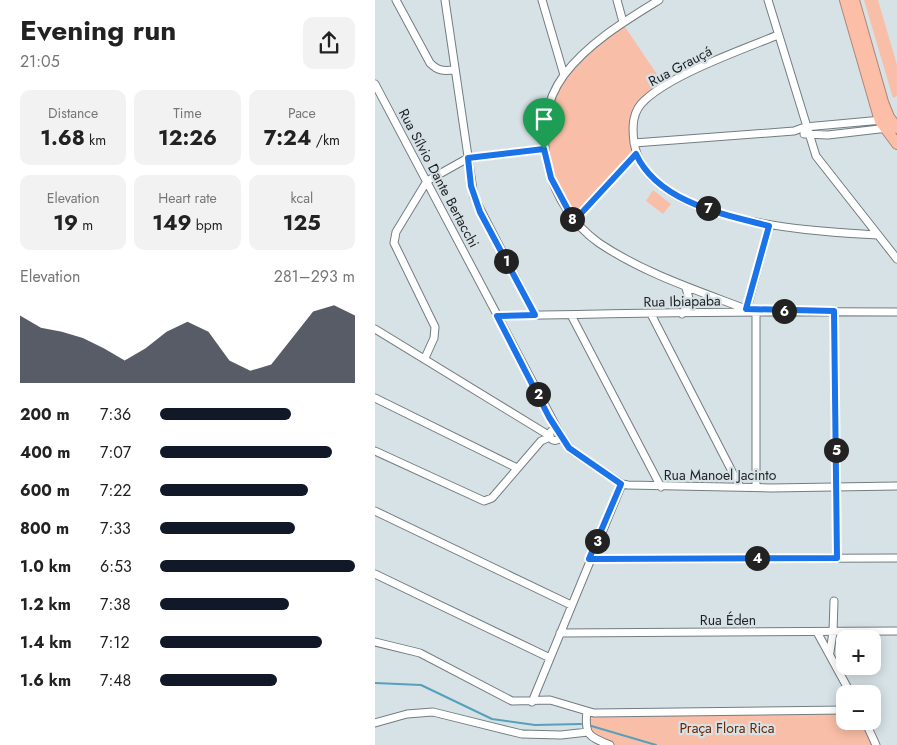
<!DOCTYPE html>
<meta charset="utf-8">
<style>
:root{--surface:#fff;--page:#f2f2f2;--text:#222;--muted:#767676;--accent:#111827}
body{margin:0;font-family:Jost,sans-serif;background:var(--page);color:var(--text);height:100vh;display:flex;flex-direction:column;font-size:19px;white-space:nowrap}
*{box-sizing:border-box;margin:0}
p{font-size:16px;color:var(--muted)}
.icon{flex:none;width:28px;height:28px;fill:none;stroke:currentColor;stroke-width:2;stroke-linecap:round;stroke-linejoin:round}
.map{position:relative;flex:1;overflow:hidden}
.side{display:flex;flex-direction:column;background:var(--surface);width:375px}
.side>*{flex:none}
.controls{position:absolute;left:461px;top:630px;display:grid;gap:10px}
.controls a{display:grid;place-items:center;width:45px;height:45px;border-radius:10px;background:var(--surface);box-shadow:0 2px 12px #0003;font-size:25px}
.pin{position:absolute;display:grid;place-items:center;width:42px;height:42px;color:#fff;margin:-51px -21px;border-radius:50% 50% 50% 0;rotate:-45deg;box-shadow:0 0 5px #0007}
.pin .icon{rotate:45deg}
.km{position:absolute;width:25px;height:25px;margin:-12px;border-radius:50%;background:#222;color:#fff;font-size:14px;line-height:25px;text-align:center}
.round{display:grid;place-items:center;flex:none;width:52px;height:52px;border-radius:10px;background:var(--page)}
.summary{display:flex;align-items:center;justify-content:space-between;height:85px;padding:0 20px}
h1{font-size:28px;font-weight:700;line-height:38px}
.stats{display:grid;grid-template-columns:repeat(3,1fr);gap:8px;height:85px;padding:5px 20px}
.stats div{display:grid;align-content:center;border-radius:10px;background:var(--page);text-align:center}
.stats b{font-size:21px;font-weight:700}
.stats small{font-size:14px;font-weight:400}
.stats p{font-size:14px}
.chart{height:140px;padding:10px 20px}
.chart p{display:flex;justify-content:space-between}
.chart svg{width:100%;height:90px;margin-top:5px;fill:var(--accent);opacity:.7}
ul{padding:0 20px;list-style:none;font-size:16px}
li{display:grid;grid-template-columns:80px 60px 1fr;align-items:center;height:38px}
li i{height:12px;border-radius:6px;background:var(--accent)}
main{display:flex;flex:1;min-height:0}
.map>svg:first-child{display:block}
</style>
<main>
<section class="side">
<div class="summary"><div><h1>Evening run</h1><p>21:05</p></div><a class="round"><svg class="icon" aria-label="share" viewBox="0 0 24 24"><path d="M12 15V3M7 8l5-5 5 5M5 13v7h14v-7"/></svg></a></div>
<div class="stats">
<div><p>Distance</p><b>1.68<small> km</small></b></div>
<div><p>Time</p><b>12:26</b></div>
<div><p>Pace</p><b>7:24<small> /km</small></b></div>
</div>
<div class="stats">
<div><p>Elevation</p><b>19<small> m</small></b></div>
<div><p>Heart rate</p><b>149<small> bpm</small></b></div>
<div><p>kcal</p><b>125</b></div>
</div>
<div class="chart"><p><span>Elevation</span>281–293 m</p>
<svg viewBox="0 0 160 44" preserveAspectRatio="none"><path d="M0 44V11L10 17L20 19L30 22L40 27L50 33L60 27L70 19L80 14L90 19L100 33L110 38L120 35L130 22L140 9L150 6L160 11V44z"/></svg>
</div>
<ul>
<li><b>200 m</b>7:36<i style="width:67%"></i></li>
<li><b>400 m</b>7:07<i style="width:88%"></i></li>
<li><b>600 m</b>7:22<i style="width:76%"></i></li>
<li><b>800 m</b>7:33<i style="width:69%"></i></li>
<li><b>1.0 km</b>6:53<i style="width:100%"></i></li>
<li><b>1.2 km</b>7:38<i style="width:66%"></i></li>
<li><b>1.4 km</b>7:12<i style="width:83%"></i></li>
<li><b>1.6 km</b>7:48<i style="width:60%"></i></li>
</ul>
</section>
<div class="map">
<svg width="522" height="745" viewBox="0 0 522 745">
<rect width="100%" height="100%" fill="#d7e2e6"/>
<!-- green -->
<path fill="#f9bea7" d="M489,0H503L522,65V96L518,98Z
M248,24L290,86L280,91L257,119L260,154L199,221L188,203L170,149L175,107L190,76Z
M278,190L296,204L288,214L271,201Z
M212,711L470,712V721H490L501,745H235L214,734Z"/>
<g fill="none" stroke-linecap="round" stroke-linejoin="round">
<!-- stream -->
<path stroke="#56a0ba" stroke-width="2" d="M0,683L46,685L117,719L160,725L206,724
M213,725L281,745"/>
<!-- minor casing -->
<g stroke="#737d81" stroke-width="9">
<path id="minor" d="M21,0L55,63C63,71 68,71 79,70
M70,0L99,197L160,315
M167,0L189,75
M242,0L248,22
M284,0C250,21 213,43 189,75C150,128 173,207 224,243C270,274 324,291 376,311
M393,0L441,156L522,259
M403,35C366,50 298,74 270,100C257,111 257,127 259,142C271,224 438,231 502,235
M0,84L183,430
M429,134L453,135L513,128
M259,143L419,131L430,127L507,120
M199,221L261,154
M381,311V487
M459,311L462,558
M371,312L394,226
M276,314L365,487
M307,314L315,302L311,288
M196,315L286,487
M122,316C255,313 389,311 522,312
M0,329L175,436
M50,358L59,338L60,327L19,243L21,232L52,181L93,158L169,149
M0,398L142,468
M174.5 435a5.5 5.5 0 1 1 11 0a5.5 5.5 0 1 1-11 0Z
M186,435L196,450L247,484L253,485L396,488L522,486
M0,451L109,501L117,498L166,441L175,437
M0,511L196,605
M214,559L522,558
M0,574L175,658
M442,632L476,694
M185,633L522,631
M0,642L45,653L137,701L175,700L212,711C209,735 214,737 235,745
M455,652L458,632L459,601
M157,702L247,484
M212,711L219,713L470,710
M490,721L501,745
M0,723L32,714L58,712L147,734L186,735L213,732"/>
</g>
<!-- highway casing -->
<g stroke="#ae8779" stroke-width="12">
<path id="highway" d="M470,0L505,121L522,144
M479,0L508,102L514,117L522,128"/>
</g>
<!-- minor -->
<use href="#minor" stroke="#fff" stroke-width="7"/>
<!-- highway -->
<use href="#highway" stroke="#fcbea7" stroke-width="10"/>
</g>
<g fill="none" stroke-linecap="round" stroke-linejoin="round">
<!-- route casing -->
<g stroke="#fff" stroke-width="10">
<path id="route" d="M169,149L176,178L199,221L261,154C283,202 347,214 394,226L371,309L459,311L462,558L214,559L246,484L194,448L174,417L122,316L160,315L105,212L96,186L93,158Z"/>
</g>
<!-- route -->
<use href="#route" stroke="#1a73e8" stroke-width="6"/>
</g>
<g text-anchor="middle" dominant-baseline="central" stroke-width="4.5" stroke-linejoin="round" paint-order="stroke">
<!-- street labels -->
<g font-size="14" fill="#1d2123" stroke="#d7e2e6">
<text transform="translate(305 66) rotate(-28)">Rua Grauçá</text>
<text transform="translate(64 178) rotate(62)">Rua Sílvio Dante Bertacchi</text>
<text transform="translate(307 301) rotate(-1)">Rua Ibiapaba</text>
<text x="345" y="475">Rua Manoel Jacinto</text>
<text x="353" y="620">Rua Éden</text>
</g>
<!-- park labels -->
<g font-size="14" fill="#6b2300" stroke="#d7e2e6">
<text x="352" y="728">Praça Flora Rica</text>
</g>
</g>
</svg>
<div class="controls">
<a>+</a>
<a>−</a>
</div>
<div class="pin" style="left:169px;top:149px;background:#1e9e55"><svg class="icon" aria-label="arrive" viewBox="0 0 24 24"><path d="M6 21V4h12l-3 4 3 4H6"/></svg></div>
<b class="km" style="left:131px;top:261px">1</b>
<b class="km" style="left:163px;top:394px">2</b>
<b class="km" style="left:222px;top:541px">3</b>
<b class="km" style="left:382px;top:558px">4</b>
<b class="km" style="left:461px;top:450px">5</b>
<b class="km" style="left:409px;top:311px">6</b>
<b class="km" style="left:333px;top:208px">7</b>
<b class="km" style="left:197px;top:219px">8</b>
</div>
</main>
